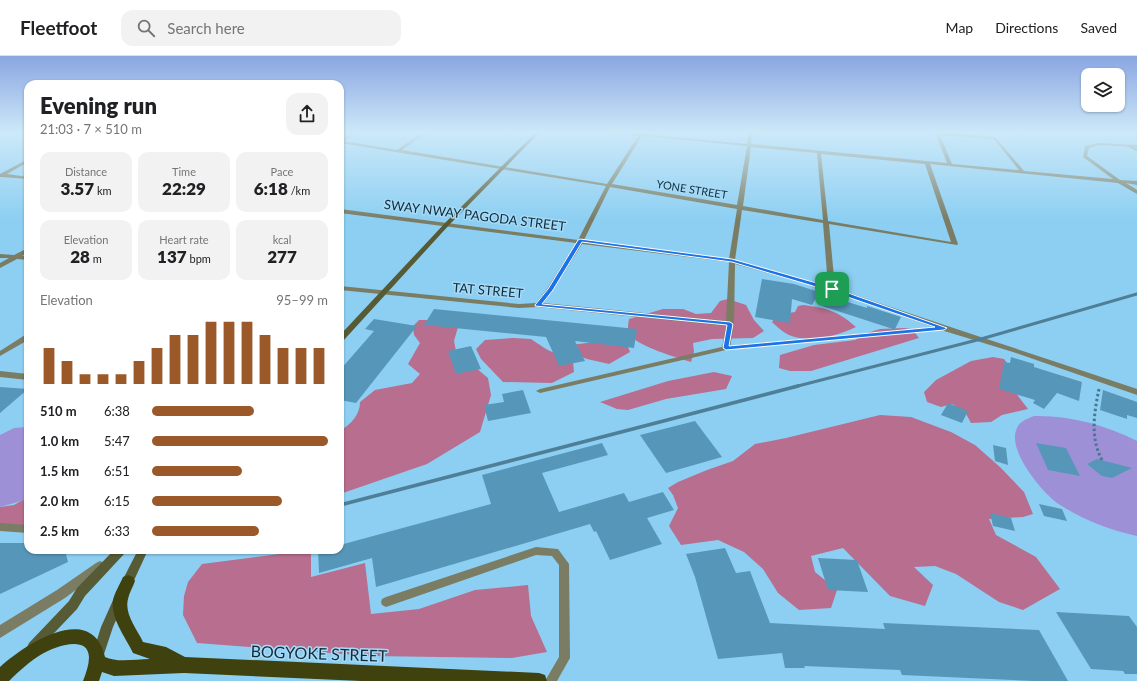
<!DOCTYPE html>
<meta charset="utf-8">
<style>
:root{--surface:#fff;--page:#f2f2f2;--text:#202124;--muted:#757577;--line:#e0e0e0;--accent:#9b5829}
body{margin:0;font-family:Lato,sans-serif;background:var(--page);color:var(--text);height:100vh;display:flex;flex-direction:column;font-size:15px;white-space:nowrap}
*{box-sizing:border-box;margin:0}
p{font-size:13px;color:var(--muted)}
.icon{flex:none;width:22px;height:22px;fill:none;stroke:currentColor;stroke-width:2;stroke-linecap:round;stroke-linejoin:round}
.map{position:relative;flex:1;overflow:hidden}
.details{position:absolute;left:24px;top:24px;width:320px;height:474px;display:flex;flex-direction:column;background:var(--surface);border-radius:12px;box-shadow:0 1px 3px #0004}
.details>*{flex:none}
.buttons{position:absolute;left:1081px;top:12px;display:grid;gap:8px}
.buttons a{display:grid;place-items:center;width:44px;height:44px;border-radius:8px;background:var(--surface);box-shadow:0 1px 3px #0004;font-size:20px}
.pin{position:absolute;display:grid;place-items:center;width:34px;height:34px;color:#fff;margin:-17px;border-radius:8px;box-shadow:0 2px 6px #0006}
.round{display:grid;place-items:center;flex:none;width:42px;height:42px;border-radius:12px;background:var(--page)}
.overview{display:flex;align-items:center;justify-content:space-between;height:68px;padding:0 16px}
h1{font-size:22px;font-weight:800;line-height:30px}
.metrics{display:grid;grid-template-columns:repeat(3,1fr);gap:6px;height:68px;padding:4px 16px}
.metrics div{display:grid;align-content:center;border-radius:10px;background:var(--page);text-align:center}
.metrics b{font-size:17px;font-weight:800}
.metrics small{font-size:11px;font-weight:400}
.metrics p{font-size:11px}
.chart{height:112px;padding:8px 16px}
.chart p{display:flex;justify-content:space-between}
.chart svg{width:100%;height:72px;margin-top:4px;stroke:var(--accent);stroke-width:6}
ul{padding:0 16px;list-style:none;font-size:13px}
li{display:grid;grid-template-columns:64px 48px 1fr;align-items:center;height:30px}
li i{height:10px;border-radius:5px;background:var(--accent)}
header{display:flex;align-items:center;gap:24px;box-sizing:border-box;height:56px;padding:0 20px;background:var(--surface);border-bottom:1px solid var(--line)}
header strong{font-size:19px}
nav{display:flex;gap:22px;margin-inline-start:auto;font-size:14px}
.search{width:280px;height:36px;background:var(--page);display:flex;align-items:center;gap:10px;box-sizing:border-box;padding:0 14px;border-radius:12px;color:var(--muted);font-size:15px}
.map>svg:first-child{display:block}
</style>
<header>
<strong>Fleetfoot</strong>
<div class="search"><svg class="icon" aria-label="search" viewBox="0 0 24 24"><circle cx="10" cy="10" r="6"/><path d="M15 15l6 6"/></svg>Search here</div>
<nav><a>Map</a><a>Directions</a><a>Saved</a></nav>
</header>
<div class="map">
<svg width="1137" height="625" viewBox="0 0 1137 625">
<rect width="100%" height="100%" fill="#8dcff2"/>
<!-- forest -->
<path fill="#b86e8e" d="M728,243L746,249L754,264L764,275L753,282L712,283L693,287L694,296L691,306C676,301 639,291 630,279C627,274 628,268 629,263L663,253H683L696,258L711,257L720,245Z
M803,249C827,252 838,255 856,271C839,279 814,286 795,281C786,279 778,272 772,266L777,259L795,256L798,250Z
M419,264H435L458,271L454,285L456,295L488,322L491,339L480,376L427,408L340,438V375C351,368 360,359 360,346L375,334L412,327L420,318L408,308L420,287L414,279L413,270Z
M904,272L912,273L919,282L811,315H790L779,312L780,299L814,289L855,284L867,277L880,273Z
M513,282L531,283L546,293L573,306L574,316L552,327L503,326L481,303L476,293L485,284Z
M595,286H626L630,296L609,308L587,303L574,298L570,289Z
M993,301L1004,303L1010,311L1009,328L1028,353L1002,359L991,366L971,367L965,356L952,348L941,351L927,346L924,336L936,324L971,305Z
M714,316L732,320L726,333L666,343L628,354L617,353L600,346L668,325Z
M880,359L911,361L951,376L975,389L1000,411L1024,436L1033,458L1023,461L989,463L996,479L1036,501L1060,533L1023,554L999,546L956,518L935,510L914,511L933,529L925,550L890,540L843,492L811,500L815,516L837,534L831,552L799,554L778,537L763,513L744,496L718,484L681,489L669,470L678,452L673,439L668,432L678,426L707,414L733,405L755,388L786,382Z
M28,441V473L0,472V451L14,449Z
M311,494V521L365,507L371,558L419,553L475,534L528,529L531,560L547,596L512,602L371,600L197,587L183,559L184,540L188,526L202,508Z"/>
<!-- water -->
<path fill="#9e90d6" d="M1034,360C1069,359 1106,369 1137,385V480C1109,474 1081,463 1057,447C1041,435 1006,393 1017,372C1020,365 1027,363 1034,360Z
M28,371V443L0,451V379L14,372Z"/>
<!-- building -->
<path fill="#5697b9" d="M762,223L794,228L819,236L812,249L792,243L790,267L755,261Z
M825,239L867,252V250L901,261L895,273H893L822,250Z
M434,253L586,268L637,273L634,292L575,285L585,305L559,310L546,281L424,269Z
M374,263L417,270L356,347L340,344V314L374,275L365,273Z
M471,290L481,313L456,318L448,295Z
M1011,301L1034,308V311L1082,326L1079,345L1057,337L1044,353L1033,347L1035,344L999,333L1004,306L1010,307Z
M0,331L28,333L0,357Z
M523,334L531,357L488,365L484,349L504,346L502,338Z
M1103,334L1137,346V362L1127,359V363L1100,354Z
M948,347L968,355L962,367L941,359Z
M695,365L722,401L666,417L640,379Z
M602,387L608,399L542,417L559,456L624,437L629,446L663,436L674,454L647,462L662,488L610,504L596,475L594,476L590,468L376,531L372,502L319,517L318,494H340V489L491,448L482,419Z
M1036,387L1066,392L1080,420L1048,414Z
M993,389L1006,392L1008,409L995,405Z
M1097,403L1132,412L1112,422L1102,420L1087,408Z
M1039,448L1062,453L1067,465L1044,460Z
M990,457L1011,462L1015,475L993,470Z
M0,487H28V494H65L68,506L0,538Z
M725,492L736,517L750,515L770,567L885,573L883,567L1039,574L1068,625H1033L902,619L900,614L804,610L805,612H785L782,597L718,603L695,521L686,498Z
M818,502L857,504L868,536L828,534Z
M1056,556L1129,560L1137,571V618H1125L1123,615L1091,613Z"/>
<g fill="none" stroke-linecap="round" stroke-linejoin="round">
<!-- path -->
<path stroke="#49778e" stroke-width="3" stroke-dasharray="2.5 2.5" stroke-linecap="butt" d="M1099,333C1094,357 1090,382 1102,404"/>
<!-- lane -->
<path fill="#7a7d64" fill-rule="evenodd" d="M1129,89L1137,92V95L1128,91L1127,90Z
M944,270L947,272L946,273L726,294L540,337L536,335L540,333L726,290Z
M536,491L558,493L569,508L570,602L557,625H545L559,601V509L552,500L536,499L386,551L382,549L381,546L382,543L386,541Z"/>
<!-- street -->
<path fill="#7a7d64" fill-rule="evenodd" d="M356,76H360L344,85L397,94L423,76H427L402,94L607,128L638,80L611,77L609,76L640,78L641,76H645L644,78L747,88L749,76H753L751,88L947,107L935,76L995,81L1024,115L1113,123L1083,101L1085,90L1099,87L1137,89V91L1099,89L1089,92L1087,100L1120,124L1137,125V129L1126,127L1137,134V138L1118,127L930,108L958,188L957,189L829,168L835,232C936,267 1037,299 1137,333V339L1013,296L941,274L830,234L735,208L734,268L730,292L726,294L722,292L726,270L538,251L519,252L340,234V230L519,248L536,247L547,233L576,187L340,157V153L578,184L606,130L340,87V84ZM940,79L994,83L1019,114L952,108ZM642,80L747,90L737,149L612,128ZM751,91L817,97L823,164L743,150ZM821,98L925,108L951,186L828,165ZM610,131L737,153L729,203L584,184ZM742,154L823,167L828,230L735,204ZM582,188L729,206L726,265L543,247L553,234Z
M28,103V106L7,118L28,121V123L2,121H0V118Z
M28,192V197L22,200H28V204L17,203L0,212V207L9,202H0V198L14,199Z
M25,279H28V284L0,300V295Z
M0,315L28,318V324L0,321Z
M0,467L28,469V477L0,475Z
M100,505L104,507L106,510L104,513L65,542L0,582V569L57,534L96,507Z"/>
<!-- secondary -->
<path fill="#575b35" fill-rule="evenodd" d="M536,76H540L450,168L343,285H340V279L446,166Z
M114,494H126L125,497L85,540L77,553L37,595L33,597L29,595L27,591L29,587L69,545L77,532Z
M138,494H148L130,533L126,534L122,533L120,529Z
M118,541L122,542L124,546L113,571L102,604L98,606L94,604L92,600L101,571L114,542Z"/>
<!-- primary -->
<path fill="#3f420f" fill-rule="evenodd" d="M128,519L133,521L135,525C133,531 129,537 128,543C124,558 137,573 143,586L166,591L185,601L539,617L545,619L547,625H361L184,617L114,620L102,616L99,625H83C86,617 89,609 89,601C88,578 54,591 42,598C30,605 19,615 9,625H0V611C24,589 92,544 105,601C117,607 136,603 150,603L133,597C126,582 110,562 113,544C115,536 120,528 123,521Z"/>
<!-- rail-far1 -->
<path stroke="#4f7e97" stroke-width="3" d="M794,331L981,283L1137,238"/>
<!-- rail -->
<path stroke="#4f7e97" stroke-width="3.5" d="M340,449L798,330"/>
</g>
<!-- sky -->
<linearGradient id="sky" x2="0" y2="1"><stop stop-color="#8aa6e1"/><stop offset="0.47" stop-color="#cce9f9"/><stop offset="1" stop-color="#cce9f9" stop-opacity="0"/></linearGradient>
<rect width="1137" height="163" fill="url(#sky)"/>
<!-- route -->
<path fill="#1a73e8" stroke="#fff" fill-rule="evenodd" d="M580,183L732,203L834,232L947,272L944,274L726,294L723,292L727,269L535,250V249L548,233L578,184ZM582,186L732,206L830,235L935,271L729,290L733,268L730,266L542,248L553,234Z"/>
<g text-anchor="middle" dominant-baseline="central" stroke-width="3" stroke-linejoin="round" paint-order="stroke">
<!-- far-street labels -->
<g font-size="11" fill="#102c3a" stroke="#a6daf7">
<text transform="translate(692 133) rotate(9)">YONE STREET</text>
</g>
<!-- street labels -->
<g font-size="13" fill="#102c3a" stroke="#a6daf7">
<text transform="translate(475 159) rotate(7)">SWAY NWAY PAGODA STREET</text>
<text transform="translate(488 234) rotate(5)">TAT STREET</text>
</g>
<!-- near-street labels -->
<g font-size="16" fill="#102c3a" stroke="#a6daf7">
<text transform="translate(319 597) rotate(2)">BOGYOKE STREET</text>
</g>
</g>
</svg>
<div class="buttons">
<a><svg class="icon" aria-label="layers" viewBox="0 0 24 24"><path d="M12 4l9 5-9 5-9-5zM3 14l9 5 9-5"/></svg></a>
</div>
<div class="pin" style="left:832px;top:233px;background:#1e9e55"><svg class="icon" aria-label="arrive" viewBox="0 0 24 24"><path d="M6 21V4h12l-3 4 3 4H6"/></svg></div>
<section class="details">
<div class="overview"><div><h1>Evening run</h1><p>21:03 · 7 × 510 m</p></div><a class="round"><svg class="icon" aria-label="share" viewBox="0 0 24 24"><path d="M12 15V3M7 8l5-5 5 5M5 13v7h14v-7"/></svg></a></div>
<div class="metrics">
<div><p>Distance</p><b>3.57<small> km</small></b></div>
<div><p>Time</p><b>22:29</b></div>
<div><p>Pace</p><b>6:18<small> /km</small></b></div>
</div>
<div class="metrics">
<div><p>Elevation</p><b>28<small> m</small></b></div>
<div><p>Heart rate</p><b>137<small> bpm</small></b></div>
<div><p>kcal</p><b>277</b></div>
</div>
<div class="chart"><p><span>Elevation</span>95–99 m</p>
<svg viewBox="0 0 160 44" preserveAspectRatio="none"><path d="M5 44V22M15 44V30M25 44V38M35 44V38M45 44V38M55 44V30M65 44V22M75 44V14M85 44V14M95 44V6M105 44V6M115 44V6M125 44V14M135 44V22M145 44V22M155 44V22"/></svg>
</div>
<ul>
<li><b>510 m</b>6:38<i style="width:58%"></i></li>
<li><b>1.0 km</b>5:47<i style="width:100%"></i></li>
<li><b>1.5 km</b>6:51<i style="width:51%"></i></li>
<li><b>2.0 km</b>6:15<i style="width:74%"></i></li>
<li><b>2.5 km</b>6:33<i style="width:61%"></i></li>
</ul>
</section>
</div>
